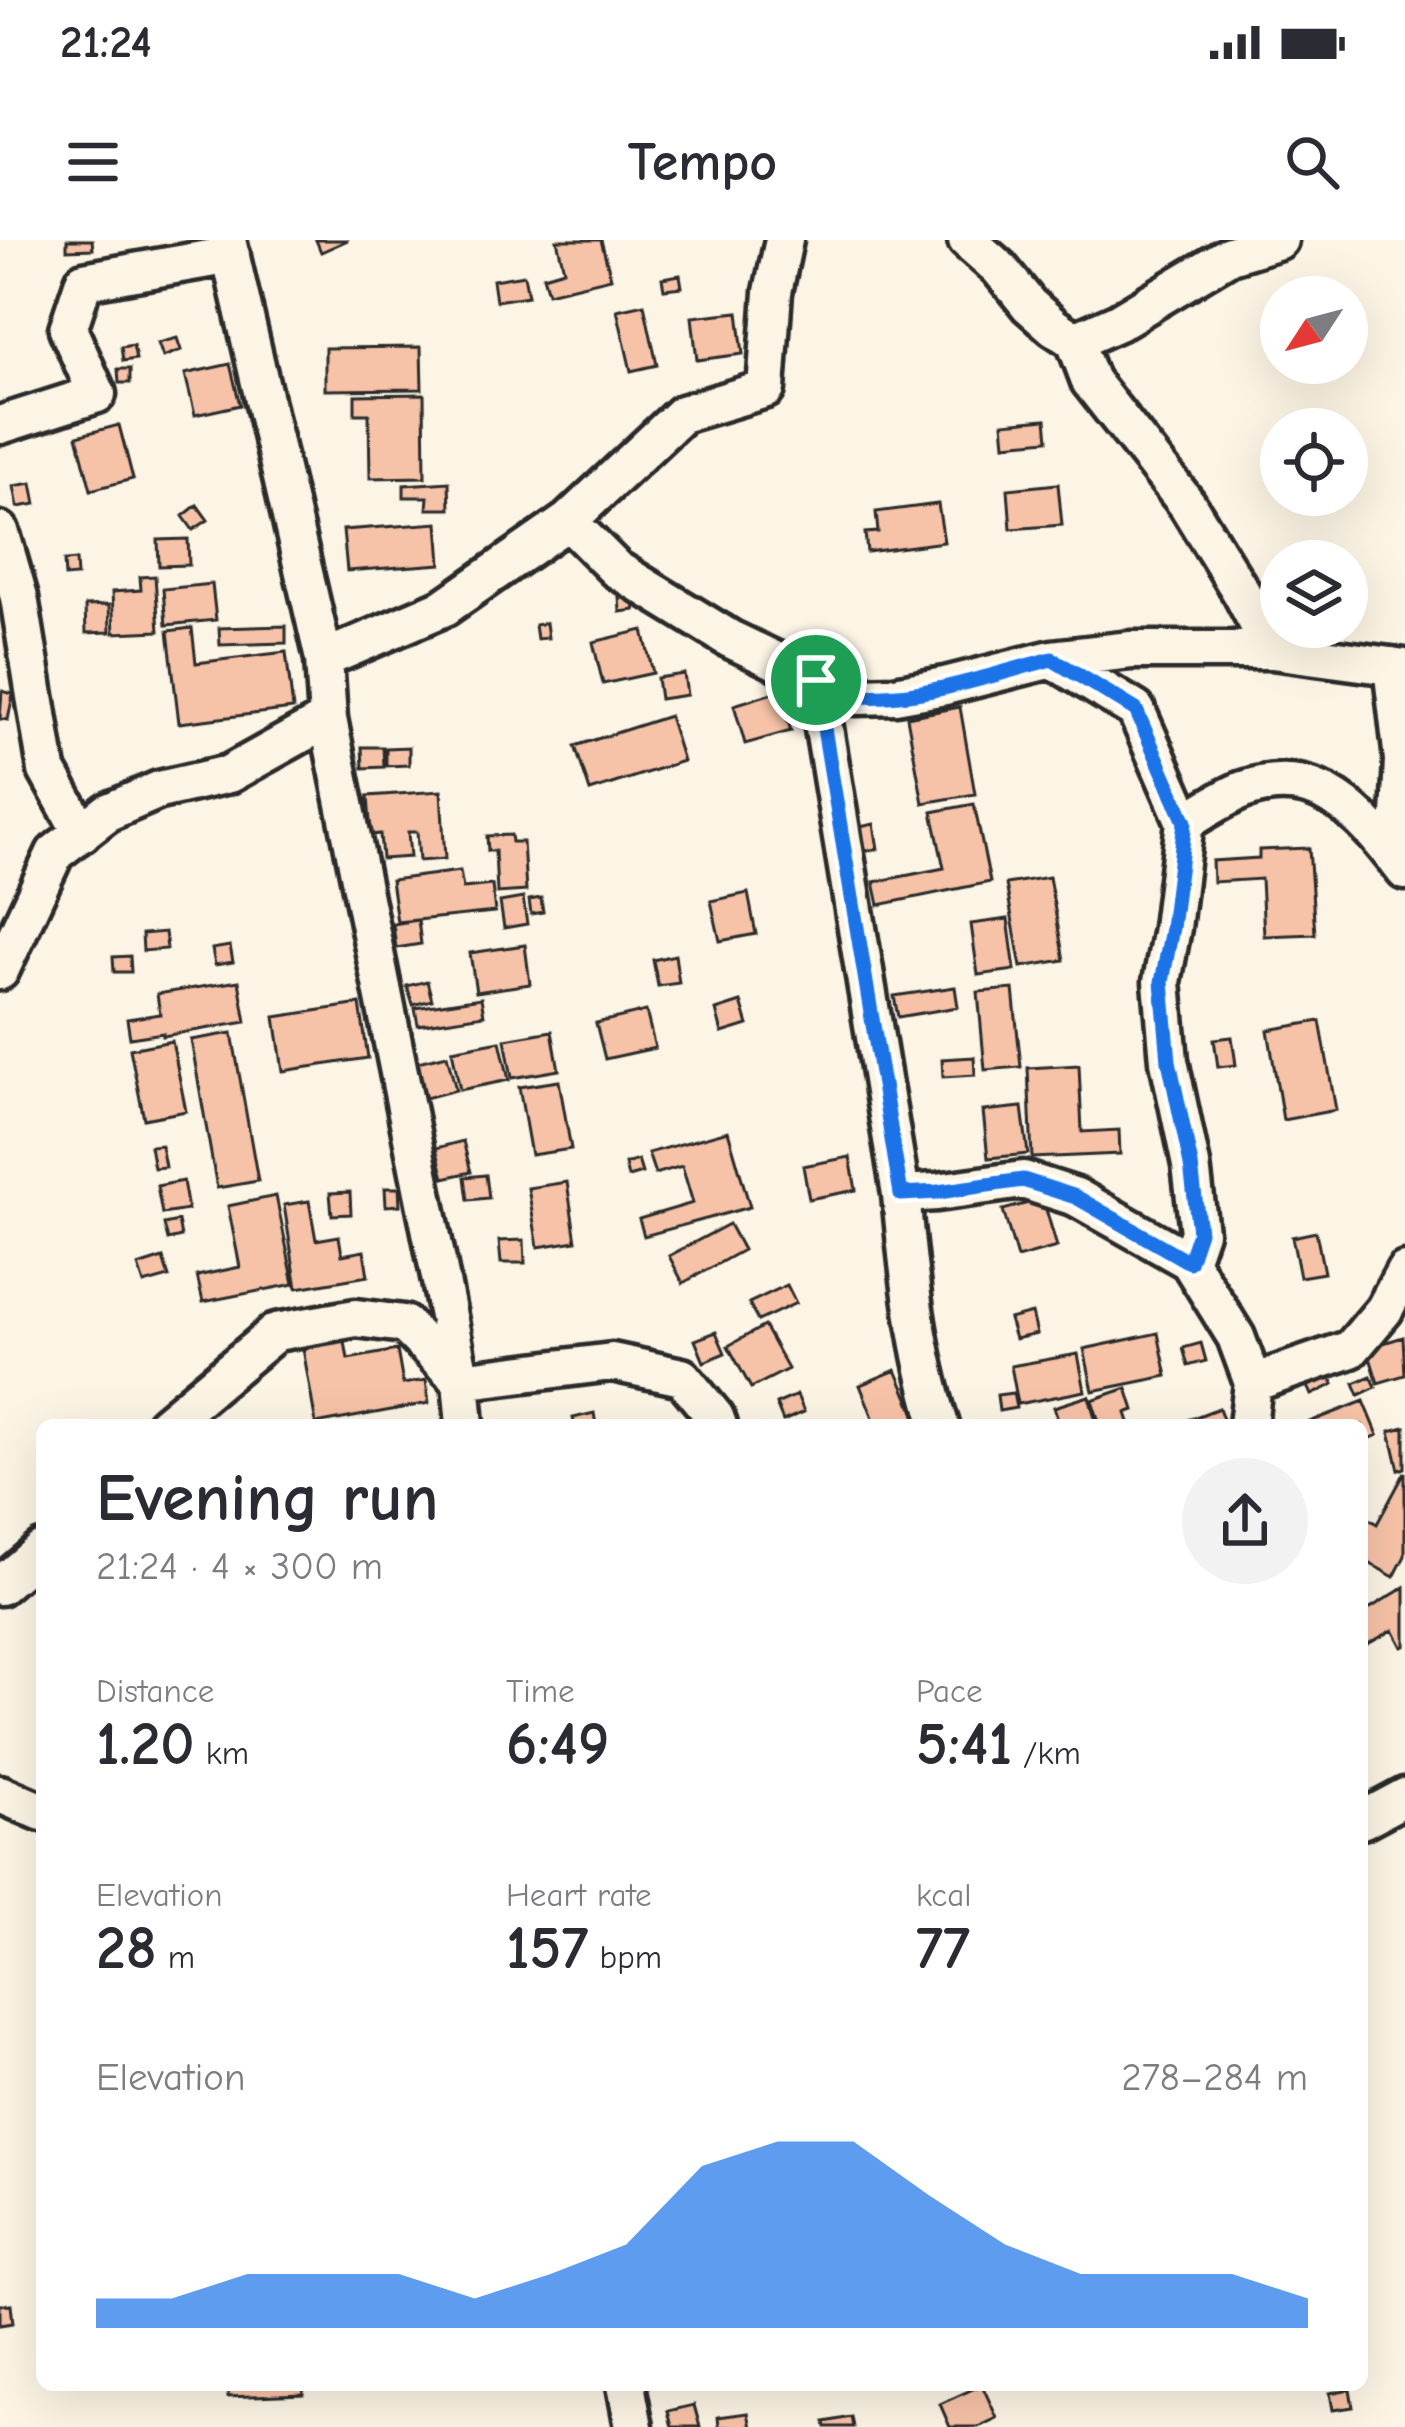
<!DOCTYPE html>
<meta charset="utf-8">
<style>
:root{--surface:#fff;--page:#f2f2f3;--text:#2b2b33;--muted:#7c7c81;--accent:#1a73e8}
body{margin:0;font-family:"Comic Neue",sans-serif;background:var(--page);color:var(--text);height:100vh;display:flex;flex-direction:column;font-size:45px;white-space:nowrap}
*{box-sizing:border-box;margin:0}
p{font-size:39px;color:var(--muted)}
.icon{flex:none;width:66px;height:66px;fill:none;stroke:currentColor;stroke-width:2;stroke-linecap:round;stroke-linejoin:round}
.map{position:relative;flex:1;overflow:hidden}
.sheet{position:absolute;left:36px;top:1179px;width:1332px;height:972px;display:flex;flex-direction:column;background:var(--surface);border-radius:18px;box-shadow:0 12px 48px #0002}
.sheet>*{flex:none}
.needle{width:78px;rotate:234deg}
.buttons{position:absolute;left:1260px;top:36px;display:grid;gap:24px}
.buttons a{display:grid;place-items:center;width:108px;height:108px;border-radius:50%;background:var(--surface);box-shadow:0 12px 48px #0002;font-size:60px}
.pin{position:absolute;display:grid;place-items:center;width:102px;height:102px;color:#fff;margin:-51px;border:6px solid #fff;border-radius:50%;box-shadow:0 3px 12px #0007}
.round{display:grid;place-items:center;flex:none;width:126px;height:126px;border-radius:63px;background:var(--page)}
.overview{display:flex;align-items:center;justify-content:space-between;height:204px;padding:0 60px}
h1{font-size:66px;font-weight:700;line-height:90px}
.metrics{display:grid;grid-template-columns:repeat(3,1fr);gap:18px;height:204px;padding:12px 60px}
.metrics div{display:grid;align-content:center}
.metrics b{font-size:60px;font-weight:700}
.metrics small{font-size:33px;font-weight:400}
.metrics p{font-size:33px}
.chart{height:336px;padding:24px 60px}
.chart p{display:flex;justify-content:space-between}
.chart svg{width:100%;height:216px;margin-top:12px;fill:var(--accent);opacity:.7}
.status{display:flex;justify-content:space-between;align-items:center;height:84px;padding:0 60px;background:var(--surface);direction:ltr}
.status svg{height:33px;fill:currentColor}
header{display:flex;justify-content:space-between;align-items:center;height:156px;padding:0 60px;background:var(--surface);font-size:54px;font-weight:700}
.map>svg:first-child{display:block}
</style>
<div class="status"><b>21:24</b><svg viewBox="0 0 49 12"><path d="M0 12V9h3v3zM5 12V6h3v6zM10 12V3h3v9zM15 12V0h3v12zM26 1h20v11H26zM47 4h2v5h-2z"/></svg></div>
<header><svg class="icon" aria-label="menu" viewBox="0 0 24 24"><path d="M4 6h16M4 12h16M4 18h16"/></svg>Tempo<svg class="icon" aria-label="search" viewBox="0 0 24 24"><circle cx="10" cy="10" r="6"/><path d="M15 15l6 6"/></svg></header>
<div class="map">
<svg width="1405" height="2187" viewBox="0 0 1405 2187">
<rect width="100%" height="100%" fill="#fcf5e5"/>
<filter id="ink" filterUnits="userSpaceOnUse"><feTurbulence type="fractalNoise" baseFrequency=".00833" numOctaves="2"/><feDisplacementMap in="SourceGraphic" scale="24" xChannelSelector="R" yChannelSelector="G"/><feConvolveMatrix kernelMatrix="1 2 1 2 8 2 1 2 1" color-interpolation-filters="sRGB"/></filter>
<g filter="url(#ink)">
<!-- building -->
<path fill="#f7c3a8" stroke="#2b2b2b" stroke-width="3" d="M67,0H92L93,9L67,10Z
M316,0H348L321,12Z
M557,0H601L611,38L548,53L543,36L564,30Z
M524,35L528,56L496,61L493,40Z
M680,35L682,47L664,49L662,38Z
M644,64L657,125L631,131L617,70Z
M738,72L743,114L697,120L692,77Z
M177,98L181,110L163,117L158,103Z
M133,105L136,119L123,121L121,107Z
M421,107L422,149L325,150V108Z
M230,124L240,165L195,175L185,134Z
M118,129H130V143H119Z
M424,154L425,237L370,238L369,174H355V155Z
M1046,179L1048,200L1005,204L1003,183Z
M119,185L133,239L91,250L77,196Z
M449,242L450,269H427L428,257H404V245Z
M32,243L36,264L18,267L14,246Z
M1058,244L1062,285L1011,289L1008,249Z
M938,264L944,302L867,312L865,293L878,292L876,272Z
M197,265L208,280L193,290L183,276Z
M438,283L441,324L347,331L343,290Z
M188,299L189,325L159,326L158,300Z
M76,320L77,336L65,337L64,321Z
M155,336L159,391L114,393L112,352L141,350L140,337Z
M212,344L216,380L166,385L163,349Z
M633,354L635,370L620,372L619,356Z
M109,365L110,392L86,393L85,366Z
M546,383L548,398L537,399L535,385Z
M286,386V403L220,405L219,388Z
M192,388L196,423L286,412L293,469L179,483L168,391Z
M643,390L653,433L603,444L593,402Z
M684,434L687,455L660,459L657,438Z
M2,451L13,454L8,480L0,479Z
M779,451L791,491L745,504L734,465Z
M960,467L975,554L923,563L907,477Z
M669,476L683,521L590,551L575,506Z
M362,507H383L384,527L363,528Z
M409,507V525L386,526V508Z
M441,551L445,619L419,621L417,592H408L410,617L382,619L380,594L371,595L368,556Z
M974,564L990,642L879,665L874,642L944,628L932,572Z
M874,584L878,609L864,611L860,587Z
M511,595L512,602H523L526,651L497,653L495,611H488L487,596Z
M1309,608L1315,694L1264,696L1261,639L1213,642L1212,621L1259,618V610Z
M460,631L463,648L492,645L495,672L397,682L391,640Z
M1049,637L1064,720L1021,727L1006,644Z
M748,653L756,694L720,701L711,661Z
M523,658L527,684L504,688L500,662Z
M541,658L543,672L531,674L529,660Z
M1008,679L1015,730L978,735L971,684Z
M418,680L421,704L396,708L393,684Z
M165,692L167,709L143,711L142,694Z
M525,705L530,744L476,752L470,713Z
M230,706L233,722L215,725L212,709Z
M675,715L679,743L658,746L653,720Z
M130,716L131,732H114L113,717Z
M239,741L246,782L163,796V793L130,798L127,779L160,774L157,754Z
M427,741L432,760L413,765L407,746Z
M955,747L958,767L898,777L894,756Z
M1013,749L1021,827L985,830L978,752Z
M481,758L484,775L418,785L415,768Z
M741,762L748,785L722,793L716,770Z
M360,764L368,818L283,831L275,777Z
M646,771L655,808L605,819L596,783Z
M1320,781L1336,870L1283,880L1268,790Z
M552,791L559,830L512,838L505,799Z
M232,793L258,941L217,948L191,800Z
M1232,797L1236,825L1218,827L1214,799Z
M172,801L186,871L144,879L130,809Z
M500,801L509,840L460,850L452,810Z
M447,815L456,850L422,859L413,823Z
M974,817L975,835L943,837L942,819Z
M1079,825L1082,892L1119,890L1120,914L1032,918L1028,828Z
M559,841L571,909L531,915L519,847Z
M1022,867L1028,914L988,918L983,871Z
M728,891L750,967L644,996L639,979L693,963L682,926L655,934L648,913Z
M463,901L471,932L444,938L436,908Z
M161,905L165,927L154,928L150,906Z
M850,917L856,950L809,959L803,926Z
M638,920L642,933L628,937L625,924Z
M486,935L489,958L468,960L465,937Z
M183,941L188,970L162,974L157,946Z
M567,942L576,1001L538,1007L528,948Z
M385,948H399L400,965L386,966Z
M350,952L351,974L332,975L330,953Z
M276,956L294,1044L203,1062L197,1036L240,1027L228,966Z
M1043,959L1057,1007L1017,1018L1003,970Z
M309,961L316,1000L339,996L342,1015L364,1011L368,1036L297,1048L284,965Z
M178,981L181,997L168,1000L164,984Z
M729,984L743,1010L683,1043L669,1016Z
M1316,992L1324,1033L1300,1037L1292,997Z
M524,1000L525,1023H501L499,1001Z
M163,1018L169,1037L144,1044L138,1026Z
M787,1045L796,1063L758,1081L749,1063Z
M1032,1073L1037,1094L1015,1099L1009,1079Z
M764,1086L788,1129L751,1148L728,1106Z
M343,1090L348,1119L397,1110L403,1144L426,1140L429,1163L316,1184L301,1097Z
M716,1092L725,1113L704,1122L695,1100Z
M1158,1093L1167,1136L1093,1151L1084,1109Z
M1403,1097L1405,1135L1378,1143L1367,1108Z
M1201,1103L1206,1121L1188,1126L1183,1108Z
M1078,1114L1085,1151L1018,1164L1011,1126Z
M1325,1125L1334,1144L1312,1155L1303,1136Z
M896,1130L917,1179L903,1185H876L860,1145Z
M1371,1136L1376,1147L1359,1155L1354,1143Z
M1127,1148L1134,1170L1126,1173L1130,1185H1100L1092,1160Z
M1013,1153L1016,1168L999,1171L997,1155Z
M797,1155L804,1172L783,1181L776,1164Z
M1089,1156L1097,1185H1060L1054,1167Z
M1364,1161L1378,1195L1362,1202V1185H1302Z
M1219,1168L1225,1185L1177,1184Z
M594,1173L596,1185H575L573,1178Z
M1405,1187V1228L1399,1230L1390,1191Z
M1405,1232V1316L1394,1337L1362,1319V1275L1377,1284Z
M1405,1347V1406L1402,1407L1393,1390L1366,1405L1362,1398V1373Z
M11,2064L13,2083L0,2085V2065Z
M228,2145H302L303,2154L228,2157Z
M982,2145L997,2178L978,2187H950L940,2164Z
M1350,2149L1353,2167L1333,2170L1330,2153Z
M694,2165L700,2187H672L668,2171Z
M748,2173L751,2187H719L718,2177Z
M851,2177L853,2187H826L825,2182Z"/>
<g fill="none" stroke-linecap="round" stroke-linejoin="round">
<!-- minor casing -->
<g stroke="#2b2b2b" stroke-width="45">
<path id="minor" d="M227,0L324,419L328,479L461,1141L465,1185
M967,0L999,28L1029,65L1054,87L1075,101L1090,141L1187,264L1241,352L1272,410
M1075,101L1118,82L1230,15L1279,0
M0,185L97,154L68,89L84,41L231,15
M568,281L616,329L730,399L816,440L857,456L895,455L945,446L1052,419L1131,410H1272L1405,428
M0,291L19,357L47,530L82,593
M324,419L445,367L568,281L682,174L766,149L773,52L784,0
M1052,419L1136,470L1185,582L1172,688L1162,742L1169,821L1191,925L1199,992L1189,1021
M1392,426L1403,520L1400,576L1392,614
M816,440L901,954C908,1031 916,1110 940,1185
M1185,582C1203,572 1223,558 1243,550C1319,523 1362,575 1405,631
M0,731L55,613L108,572L159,550L229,534L328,479
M901,954L937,952L1023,940L1076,957L1189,1021L1236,1097L1253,1143L1248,1185
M1253,1143L1351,1109L1384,1070L1405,1031
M165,1185L276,1092L356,1078L404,1084L461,1141L612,1122L682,1137L715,1177L718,1185
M0,1346L42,1310
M0,1554L42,1572
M1362,1580L1405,1557
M626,2145L634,2187"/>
</g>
<!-- minor -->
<use href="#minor" stroke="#fcf5e5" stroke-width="36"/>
</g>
</g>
<g fill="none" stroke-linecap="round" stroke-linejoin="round" filter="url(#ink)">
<!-- route casing -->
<g stroke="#fff" stroke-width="24">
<path id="route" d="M1052,419L1136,470L1185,582L1172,688L1162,742L1169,821L1191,925L1199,992L1189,1022L1076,957L1023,940L938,952L901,954L816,440C831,446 847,455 862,456C922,460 994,434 1052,419Z"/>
</g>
<!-- route -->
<use href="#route" stroke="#1a73e8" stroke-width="15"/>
</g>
</svg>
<div class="buttons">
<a><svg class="needle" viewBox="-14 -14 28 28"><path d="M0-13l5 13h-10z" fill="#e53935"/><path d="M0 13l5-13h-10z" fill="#7c7c81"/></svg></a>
<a><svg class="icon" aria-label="locate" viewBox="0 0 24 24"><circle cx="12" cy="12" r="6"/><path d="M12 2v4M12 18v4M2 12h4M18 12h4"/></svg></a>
<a><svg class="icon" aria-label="layers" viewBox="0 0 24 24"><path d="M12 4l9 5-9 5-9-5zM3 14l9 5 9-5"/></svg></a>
</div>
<div class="pin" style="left:816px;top:440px;background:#1e9e55"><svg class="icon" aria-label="arrive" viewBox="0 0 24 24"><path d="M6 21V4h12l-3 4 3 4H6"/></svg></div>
<section class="sheet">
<div class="overview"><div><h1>Evening run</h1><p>21:24 · 4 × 300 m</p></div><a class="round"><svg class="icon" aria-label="share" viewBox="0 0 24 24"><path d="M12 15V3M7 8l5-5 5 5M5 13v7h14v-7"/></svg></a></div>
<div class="metrics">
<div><p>Distance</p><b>1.20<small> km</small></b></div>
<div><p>Time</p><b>6:49</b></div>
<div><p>Pace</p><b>5:41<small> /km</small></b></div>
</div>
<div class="metrics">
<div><p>Elevation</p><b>28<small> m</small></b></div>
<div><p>Heart rate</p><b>157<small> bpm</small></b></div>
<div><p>kcal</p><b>77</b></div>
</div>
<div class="chart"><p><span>Elevation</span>278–284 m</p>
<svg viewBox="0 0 160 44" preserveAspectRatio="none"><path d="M0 44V38L10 38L20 33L30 33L40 33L50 38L60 33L70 27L80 11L90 6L100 6L110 17L120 27L130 33L140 33L150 33L160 38V44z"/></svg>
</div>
</section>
</div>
